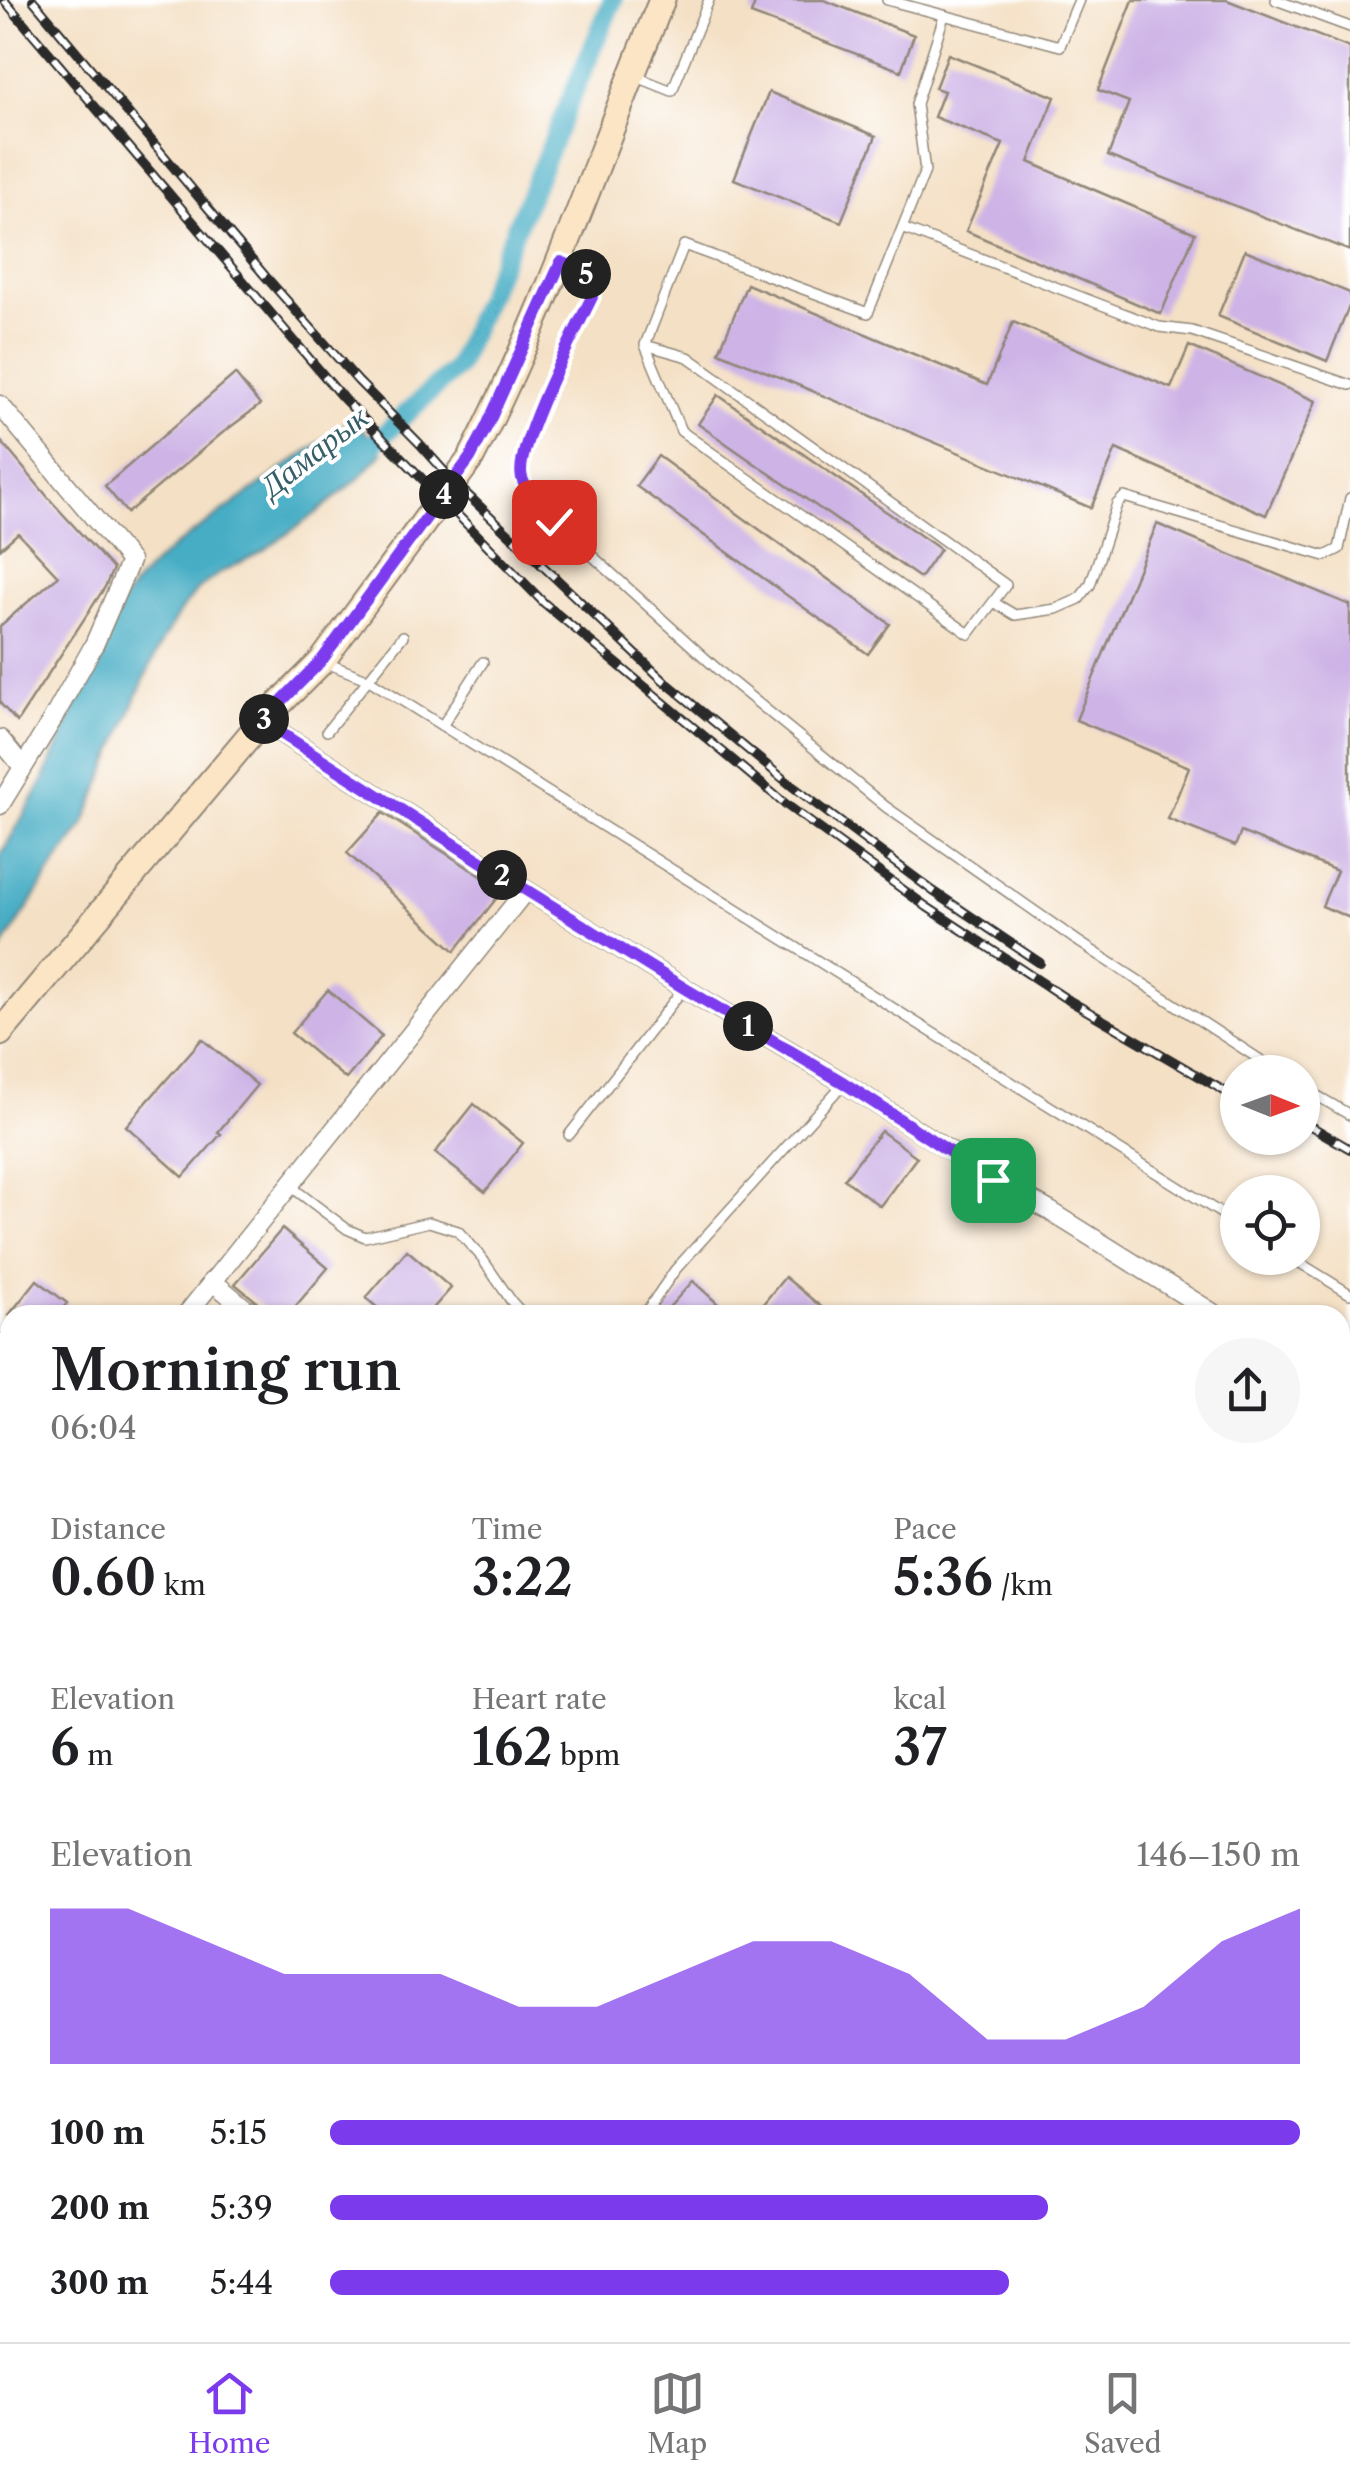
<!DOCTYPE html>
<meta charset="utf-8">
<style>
:root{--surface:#fff;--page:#f6f6f6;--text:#202124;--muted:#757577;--line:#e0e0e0;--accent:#7c3aed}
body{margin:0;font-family:"Libre Caslon Text",serif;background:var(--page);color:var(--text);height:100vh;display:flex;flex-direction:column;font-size:38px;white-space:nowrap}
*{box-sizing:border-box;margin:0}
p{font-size:32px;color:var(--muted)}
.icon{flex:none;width:55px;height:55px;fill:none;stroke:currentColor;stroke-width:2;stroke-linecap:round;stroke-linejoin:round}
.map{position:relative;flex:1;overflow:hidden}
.side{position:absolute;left:0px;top:1305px;width:1350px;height:1038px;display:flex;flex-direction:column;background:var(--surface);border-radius:30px 30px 0 0;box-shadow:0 2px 8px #0004}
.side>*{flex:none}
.needle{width:65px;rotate:91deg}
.tools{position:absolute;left:1220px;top:1055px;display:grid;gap:20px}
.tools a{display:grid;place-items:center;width:100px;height:100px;border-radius:50%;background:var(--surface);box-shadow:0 2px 8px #0004;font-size:50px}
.pin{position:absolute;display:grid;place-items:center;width:85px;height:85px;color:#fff;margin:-42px;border-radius:20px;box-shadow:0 5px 15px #0006}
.km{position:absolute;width:50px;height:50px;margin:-25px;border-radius:50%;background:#222;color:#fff;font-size:28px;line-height:50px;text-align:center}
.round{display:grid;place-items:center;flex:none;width:105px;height:105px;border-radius:52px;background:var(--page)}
.summary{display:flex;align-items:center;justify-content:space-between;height:170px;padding:0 50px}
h1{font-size:55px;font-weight:600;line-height:75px}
.figures{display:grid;grid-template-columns:repeat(3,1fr);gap:15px;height:170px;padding:10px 50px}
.figures div{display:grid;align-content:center}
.figures b{font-size:50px;font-weight:600}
.figures small{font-size:28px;font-weight:400}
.figures p{font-size:28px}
.chart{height:280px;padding:20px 50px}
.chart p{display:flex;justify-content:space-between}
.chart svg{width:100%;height:180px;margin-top:10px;fill:var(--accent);opacity:.7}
ul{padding:0 50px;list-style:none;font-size:32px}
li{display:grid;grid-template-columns:160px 120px 1fr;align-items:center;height:75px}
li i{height:25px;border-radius:12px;background:var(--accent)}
.tabs{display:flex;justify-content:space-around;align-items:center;height:140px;border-top:2px solid var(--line);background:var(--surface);font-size:28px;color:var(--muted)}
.tabs a{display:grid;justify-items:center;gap:5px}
.tabs .current{color:var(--accent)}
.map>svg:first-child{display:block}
</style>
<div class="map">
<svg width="1350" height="2342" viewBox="0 0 1350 2342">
<rect width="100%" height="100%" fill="#fff"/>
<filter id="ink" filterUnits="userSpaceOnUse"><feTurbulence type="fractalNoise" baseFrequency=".01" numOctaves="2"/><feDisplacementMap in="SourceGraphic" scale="20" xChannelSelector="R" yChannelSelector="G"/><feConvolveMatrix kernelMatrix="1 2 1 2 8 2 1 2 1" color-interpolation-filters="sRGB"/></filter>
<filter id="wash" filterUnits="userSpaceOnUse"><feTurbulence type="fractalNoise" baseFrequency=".0048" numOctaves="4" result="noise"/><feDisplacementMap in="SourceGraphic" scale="40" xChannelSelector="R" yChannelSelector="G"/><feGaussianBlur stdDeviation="2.25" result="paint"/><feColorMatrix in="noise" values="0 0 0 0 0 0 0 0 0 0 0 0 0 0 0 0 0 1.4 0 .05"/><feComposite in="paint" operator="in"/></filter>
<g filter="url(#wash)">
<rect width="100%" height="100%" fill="#f4e0c5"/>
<!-- water -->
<path fill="#46adc5" stroke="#386c78" stroke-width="2.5" d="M354,418L382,453L359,478L315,514L263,551L218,574L198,589L181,610L162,641L141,686L84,825L57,862L0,952V856L43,781L116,612C132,584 151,565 176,545Z"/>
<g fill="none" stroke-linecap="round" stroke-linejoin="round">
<!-- canal -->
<path stroke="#46adc5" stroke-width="20" d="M358,458L456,368L613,0"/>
</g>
<g id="blocks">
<!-- building -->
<path fill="#ceb4e6" d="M756,0H824L914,35L901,71L751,14Z
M1133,0H1227L1350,48V251L1108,156L1129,102L1098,90Z
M948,54L1055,97L1029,162L1195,233L1161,314L966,231L1003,144L934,117L944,91L935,88Z
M769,92L876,136L841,222L734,179Z
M1245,250L1350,293V304L1327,361L1218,316Z
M747,284L987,385L1013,322L1171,388L1189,346L1316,401L1266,515L1116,449L1091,508L719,352Z
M235,374L260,405L221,434L127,513L105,486Z
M718,395L940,549L920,578L698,424Z
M0,440L52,502L113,569L105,587L17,722L0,703V626L58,576L18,533L0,549Z
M658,456L890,624L868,654L636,486Z
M1157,524L1350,605V918L1322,906L1337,871L1241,832L1235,846L1168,819L1189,767L1076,720Z
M383,813L503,890L455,951L347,853Z
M328,990L382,1036L346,1079L291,1033Z
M202,1039L257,1085L218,1132L221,1134L183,1177L126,1126Z
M474,1104L523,1143L485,1192L435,1153Z
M881,1131L917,1157L880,1206L844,1179Z
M282,1229L328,1268L288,1315H265L261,1305L235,1284Z
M407,1250L451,1288L427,1315H386L366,1298Z
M785,1277L831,1315H754Z
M37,1280L67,1303L58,1315H9Z
M693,1281L730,1315H662Z"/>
</g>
</g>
<g filter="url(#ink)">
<use href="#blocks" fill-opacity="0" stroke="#908678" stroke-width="2.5"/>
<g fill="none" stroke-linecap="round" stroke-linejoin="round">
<!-- lane casing -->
<g stroke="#908678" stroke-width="12">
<path id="lane" d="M887,0L1060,46L1079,0
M1276,0L1350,27
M632,75L672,91L709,0
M902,228L1159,327L1192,331L1350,385
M563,263C586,271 591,272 592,297L528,435L523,451L520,475L527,491L555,522L726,677L886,807L1076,940L1279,1072
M645,345L688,357L1006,585L969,634L681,431L645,345L684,245L868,313L925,171L916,104L944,16
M993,602L1015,615L1056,609L1079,599L1090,585L1117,504L1124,497L1325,556L1339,549L1350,498
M324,662L369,680L1238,1224
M442,726L483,662
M327,731L403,636
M1302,1087L1350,1115
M569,1135L684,988
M289,1185L347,1229L365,1237L429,1222L458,1231L479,1254L512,1302L524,1315
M1292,1258L1350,1294
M644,1315L675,1270L844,1083"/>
</g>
<!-- street casing -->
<g stroke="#908678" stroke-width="21">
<path id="street" d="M0,405L130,561L94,645L51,722L0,805
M262,721L526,890L684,988L844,1083L993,1179L1050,1211L1216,1315
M0,739L23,767
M212,1281L253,1315
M186,1315L526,890
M0,1343L10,1351
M0,1482L10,1471
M0,1561L10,1569
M1340,1600L1350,1607
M0,1799L10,1807
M1340,1989L1350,1997
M0,2035L10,2043
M1340,2218L1350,2226
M0,2286L10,2294
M57,2332L68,2342
M368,2332L380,2342
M638,2332L649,2342
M1201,2332L1213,2342
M460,2342L467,2332"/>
</g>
<!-- secondary casing -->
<g stroke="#908678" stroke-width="29">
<path id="secondary" d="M0,1033L262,721L322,661L471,458C547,311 599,153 662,0"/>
</g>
<!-- lane -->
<use href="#lane" stroke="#fff" stroke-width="9"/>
<!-- street -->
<use href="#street" stroke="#fff" stroke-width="18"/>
<!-- secondary -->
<use href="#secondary" stroke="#fce5c4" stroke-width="25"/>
<!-- rail casing -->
<g stroke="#2b2b2b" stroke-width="10">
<path id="rail" d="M4,0L342,397L544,603L788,806L927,907L1065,998L1238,1099
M33,0L266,277L358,381L420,444L454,482L663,680L792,786L933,891L1040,963
M1302,1121L1350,1149"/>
</g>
<!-- rail -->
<use href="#rail" stroke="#fff" stroke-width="6" stroke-dasharray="19" stroke-linecap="butt"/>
</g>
</g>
<g fill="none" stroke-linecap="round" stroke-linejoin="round" filter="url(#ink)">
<!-- route casing -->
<g stroke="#fff" stroke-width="20">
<path id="route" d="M554,522C543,509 527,495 522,478C513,450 576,330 592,297C591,271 584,271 561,262L487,426L470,458L322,660L262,721L526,890L684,988L844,1083L993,1180"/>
</g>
<!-- route -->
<use href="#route" stroke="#7c3aed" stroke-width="12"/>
</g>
<g text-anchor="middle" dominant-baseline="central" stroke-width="8" stroke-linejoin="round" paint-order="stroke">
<!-- water labels -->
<g font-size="32" font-style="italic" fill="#365f69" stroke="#fff">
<text transform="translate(314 451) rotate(-38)">Дамарык</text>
</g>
</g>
</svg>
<div class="tools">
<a><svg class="needle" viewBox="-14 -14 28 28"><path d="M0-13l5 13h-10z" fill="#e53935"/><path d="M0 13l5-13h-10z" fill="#757577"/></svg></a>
<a><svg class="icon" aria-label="locate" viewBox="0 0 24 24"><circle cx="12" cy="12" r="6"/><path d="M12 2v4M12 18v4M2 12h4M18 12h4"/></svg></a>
</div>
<div class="pin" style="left:993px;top:1180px;background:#1e9e55"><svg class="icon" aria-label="arrive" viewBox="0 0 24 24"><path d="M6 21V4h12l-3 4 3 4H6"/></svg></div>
<div class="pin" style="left:554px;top:522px;background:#d93025"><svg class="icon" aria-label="check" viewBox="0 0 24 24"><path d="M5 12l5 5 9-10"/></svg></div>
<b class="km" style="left:748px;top:1026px">1</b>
<b class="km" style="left:502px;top:875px">2</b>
<b class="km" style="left:264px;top:719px">3</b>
<b class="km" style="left:444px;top:494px">4</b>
<b class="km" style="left:586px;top:274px">5</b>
<section class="side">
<div class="summary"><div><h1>Morning run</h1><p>06:04</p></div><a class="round"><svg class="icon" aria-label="share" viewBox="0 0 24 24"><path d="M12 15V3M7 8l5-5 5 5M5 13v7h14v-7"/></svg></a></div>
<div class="figures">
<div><p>Distance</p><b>0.60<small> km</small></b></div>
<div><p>Time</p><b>3:22</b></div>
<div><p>Pace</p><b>5:36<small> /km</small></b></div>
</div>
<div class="figures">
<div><p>Elevation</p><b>6<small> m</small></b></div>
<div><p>Heart rate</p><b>162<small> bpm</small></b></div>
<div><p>kcal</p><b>37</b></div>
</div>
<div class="chart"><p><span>Elevation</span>146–150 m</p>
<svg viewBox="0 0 160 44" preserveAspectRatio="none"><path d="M0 44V6L10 6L20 14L30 22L40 22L50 22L60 30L70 30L80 22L90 14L100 14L110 22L120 38L130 38L140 30L150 14L160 6V44z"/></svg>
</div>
<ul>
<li><b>100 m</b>5:15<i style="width:100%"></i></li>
<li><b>200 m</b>5:39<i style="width:74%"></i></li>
<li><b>300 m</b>5:44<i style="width:70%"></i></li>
</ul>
</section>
</div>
<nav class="tabs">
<a class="current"><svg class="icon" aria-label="home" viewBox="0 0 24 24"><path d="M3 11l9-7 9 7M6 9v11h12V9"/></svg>Home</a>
<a><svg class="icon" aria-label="map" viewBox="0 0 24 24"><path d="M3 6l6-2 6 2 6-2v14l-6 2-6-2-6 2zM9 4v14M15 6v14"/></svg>Map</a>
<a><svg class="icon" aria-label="saved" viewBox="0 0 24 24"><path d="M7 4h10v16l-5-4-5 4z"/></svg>Saved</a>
</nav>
